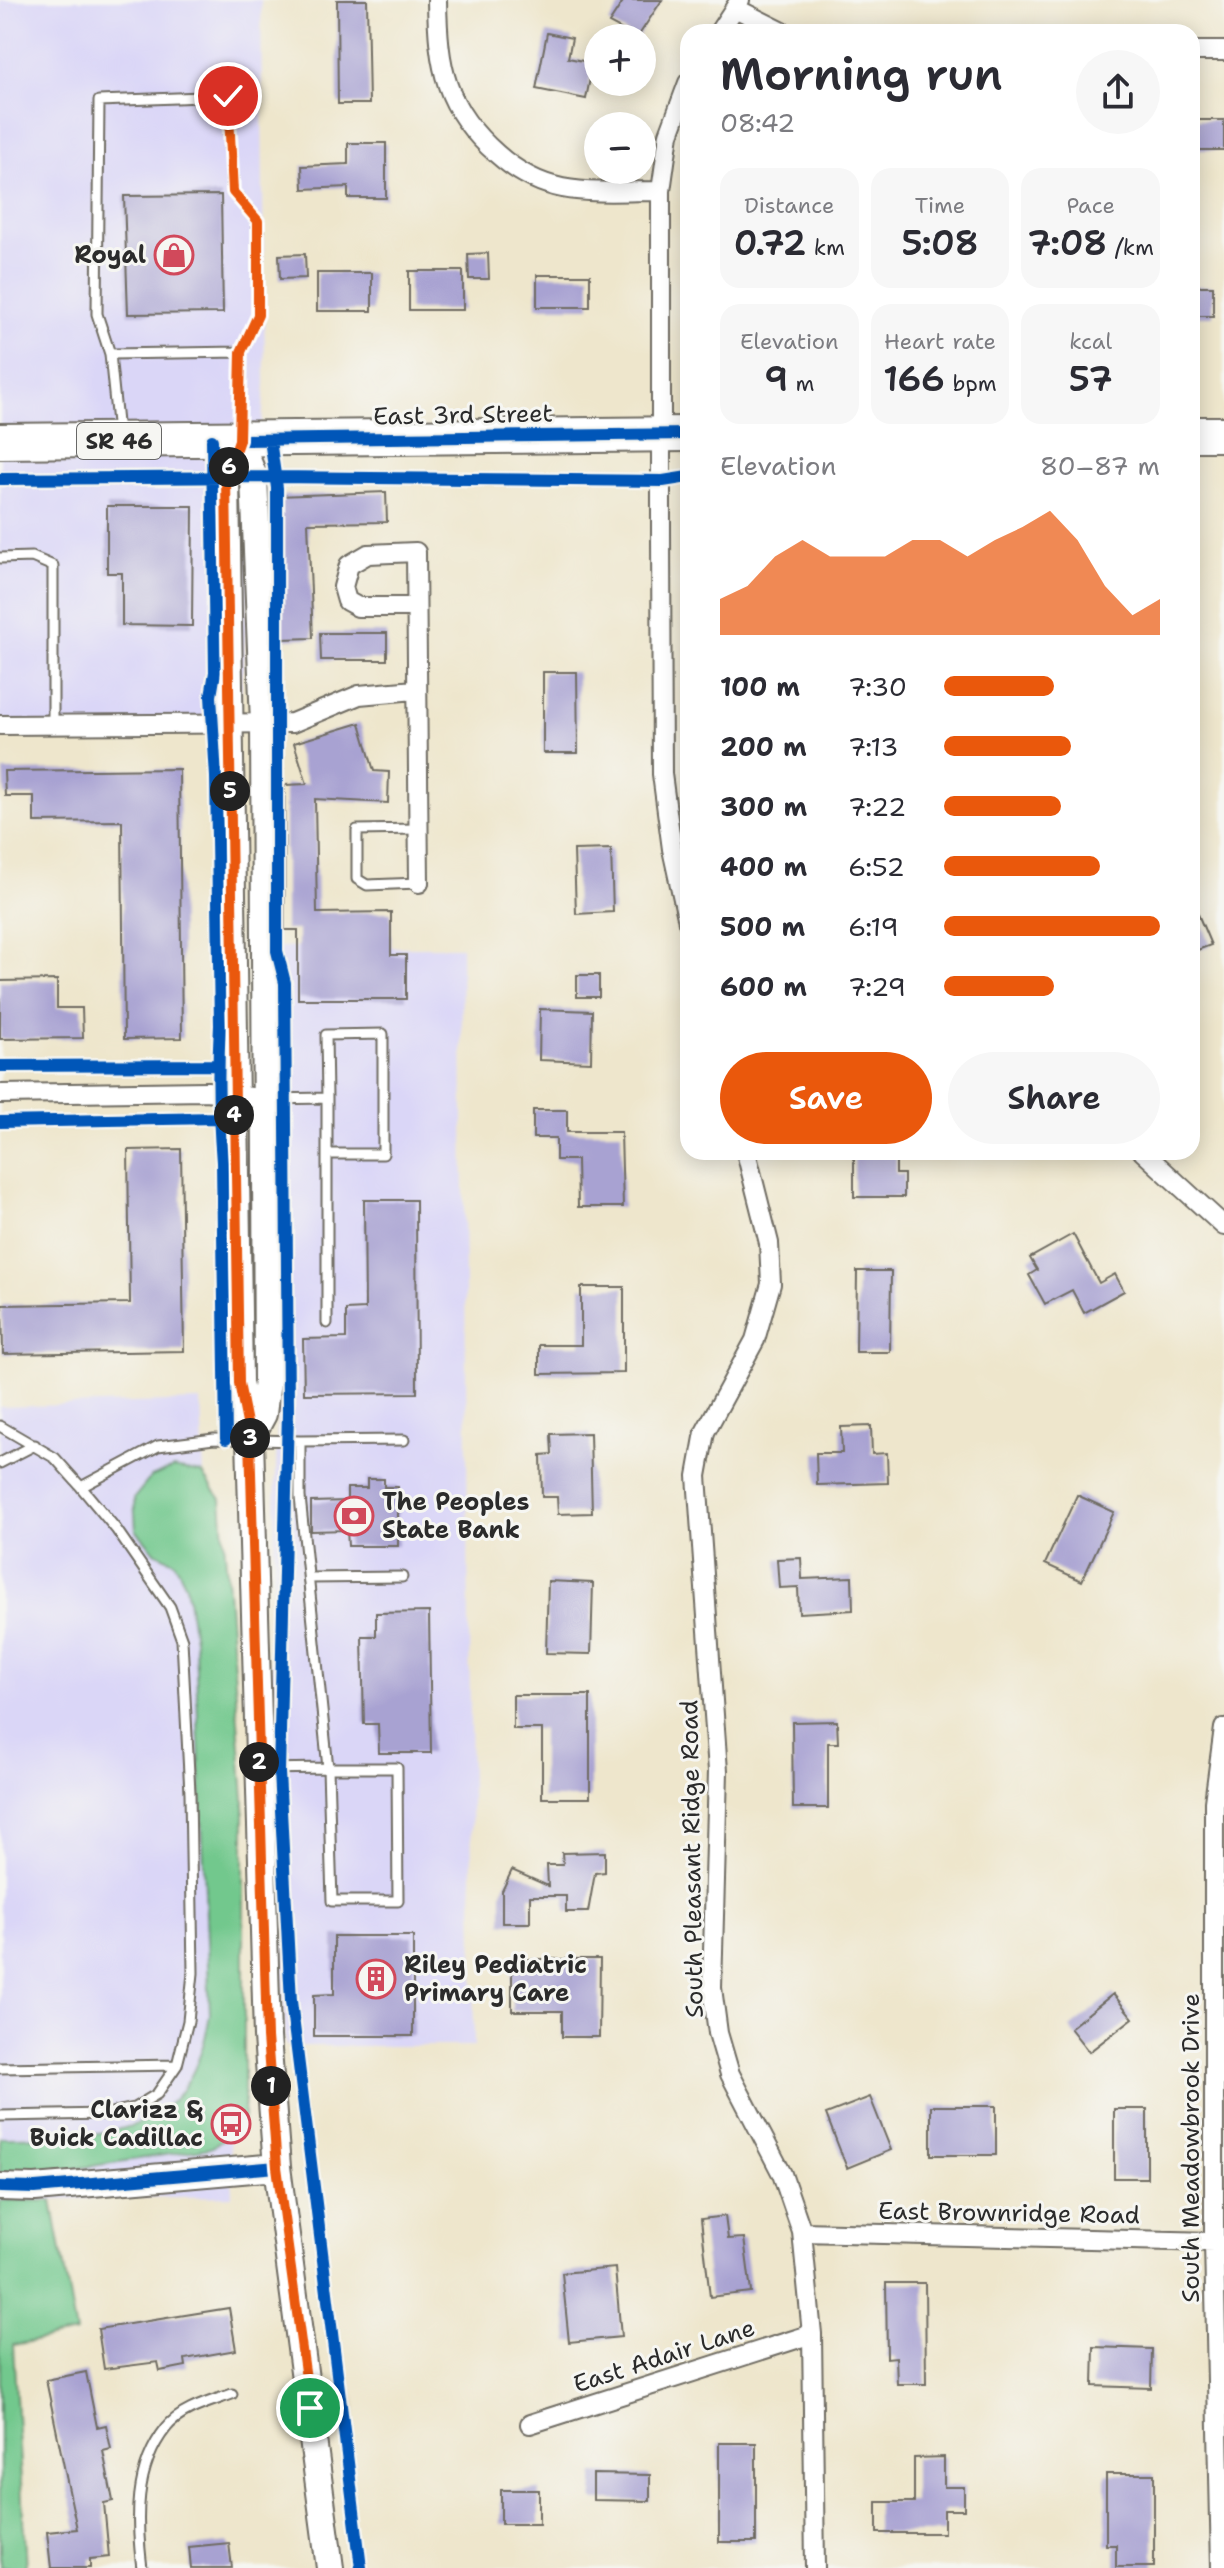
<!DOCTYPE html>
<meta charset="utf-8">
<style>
:root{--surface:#fff;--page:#f7f7f7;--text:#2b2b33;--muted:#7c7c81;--accent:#ea580c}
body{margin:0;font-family:"Shantell Sans",sans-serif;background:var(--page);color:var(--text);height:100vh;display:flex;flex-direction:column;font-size:30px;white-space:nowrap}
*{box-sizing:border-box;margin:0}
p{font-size:26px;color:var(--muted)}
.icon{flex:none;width:44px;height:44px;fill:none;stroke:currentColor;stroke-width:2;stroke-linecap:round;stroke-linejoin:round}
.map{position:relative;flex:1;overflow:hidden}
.sheet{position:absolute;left:680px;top:24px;width:520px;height:1136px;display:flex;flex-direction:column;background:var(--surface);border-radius:24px;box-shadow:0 4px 20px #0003}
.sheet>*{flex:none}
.fabs{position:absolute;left:584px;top:24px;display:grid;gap:16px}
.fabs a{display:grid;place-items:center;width:72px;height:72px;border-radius:50%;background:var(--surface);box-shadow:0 4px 20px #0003;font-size:40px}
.pin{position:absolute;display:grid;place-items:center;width:68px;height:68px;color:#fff;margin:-34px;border:4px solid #fff;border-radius:50%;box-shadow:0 2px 8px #0007}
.km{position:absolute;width:40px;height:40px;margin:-20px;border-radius:50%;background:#222;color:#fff;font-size:22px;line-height:40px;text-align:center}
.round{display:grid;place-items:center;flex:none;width:84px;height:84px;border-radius:42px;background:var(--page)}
.overview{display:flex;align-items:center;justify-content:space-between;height:136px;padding:0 40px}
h1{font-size:44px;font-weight:600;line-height:60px}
.metrics{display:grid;grid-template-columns:repeat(3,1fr);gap:12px;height:136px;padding:8px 40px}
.metrics div{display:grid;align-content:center;border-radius:20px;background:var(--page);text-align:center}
.metrics b{font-size:34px;font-weight:600}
.metrics small{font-size:22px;font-weight:400}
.metrics p{font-size:22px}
.chart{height:224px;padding:16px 40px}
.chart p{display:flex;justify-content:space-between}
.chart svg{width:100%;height:144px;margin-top:8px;fill:var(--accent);opacity:.7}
.button{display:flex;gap:16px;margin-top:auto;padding:16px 40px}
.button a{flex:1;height:92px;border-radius:48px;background:var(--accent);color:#fff;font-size:32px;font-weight:600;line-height:92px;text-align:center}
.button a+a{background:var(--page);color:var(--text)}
ul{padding:0 40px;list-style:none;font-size:26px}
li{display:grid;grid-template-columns:128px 96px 1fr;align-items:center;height:60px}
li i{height:20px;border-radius:10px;background:var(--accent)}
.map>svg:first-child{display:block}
</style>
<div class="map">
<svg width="1224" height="2568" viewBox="0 0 1224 2568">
<rect width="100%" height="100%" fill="#f6f6f2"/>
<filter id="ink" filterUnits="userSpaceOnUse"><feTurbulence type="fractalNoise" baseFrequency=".0125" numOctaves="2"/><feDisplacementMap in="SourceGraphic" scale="16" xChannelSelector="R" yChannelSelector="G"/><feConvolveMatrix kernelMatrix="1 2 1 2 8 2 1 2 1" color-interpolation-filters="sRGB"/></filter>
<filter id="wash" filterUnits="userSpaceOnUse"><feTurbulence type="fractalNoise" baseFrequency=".006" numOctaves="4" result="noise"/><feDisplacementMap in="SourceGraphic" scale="32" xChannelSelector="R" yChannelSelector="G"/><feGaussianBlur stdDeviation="1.8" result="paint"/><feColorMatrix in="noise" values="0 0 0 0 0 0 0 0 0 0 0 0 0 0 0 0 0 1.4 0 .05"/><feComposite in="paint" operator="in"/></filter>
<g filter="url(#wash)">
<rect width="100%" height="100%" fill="#eee6cc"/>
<!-- built -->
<path fill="#dad6f7" d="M0,0H261L265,383L238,732L0,735Z
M272,947H461L474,2046H286L269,1759L277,1429Z
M201,1401L232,2196L0,2200V1407Z"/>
<!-- green -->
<path fill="#72c88d" stroke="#4e7a5c" stroke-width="2" d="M173,1468L202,1473L221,1499L244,1799V2117L230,2136L210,2148L40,2174L0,2173V2137C107,2135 189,2145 210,2014L195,1646L186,1585L174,1561L156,1553L136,1530L134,1498L151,1477Z
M0,2200L52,2201L76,2333L13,2345L26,2568H0Z"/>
<g id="blocks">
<!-- building -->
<path fill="#a8a2d2" d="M337,0H367L369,104H338Z
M624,0H662L637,38L609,23Z
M547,33L572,38L568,58L593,63L586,99L536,89Z
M1192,120H1224V150H1192Z
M348,143H386V198H348V187L303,189L302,166L348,164Z
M221,195L223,313L128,314L124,196Z
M488,253L489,279H469L468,254Z
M305,254L306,278L280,279L279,255Z
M409,271H463V310H409Z
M317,273H372V311H317Z
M537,275H590V307H537Z
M1192,286H1213V316H1192Z
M386,492L387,522L308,523L313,638L281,639L277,496Z
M107,506H193L192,626L122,625V573H107Z
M320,633H387V660H321Z
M543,672H577L578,753H543Z
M360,723L374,771L389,772L388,803L315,799L317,913L391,912V955H406V999H298V930H285V785L307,784L294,743Z
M179,769L182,1038L124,1039L122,821L34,822V796H5L4,771Z
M611,849L613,912L576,914L574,850Z
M1192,900L1211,945L1192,952Z
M577,975H599V997H577Z
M57,980V1008H82L83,1038L0,1039V981Z
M540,1009L592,1011L591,1062L539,1060Z
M533,1110H567V1132H621L623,1207H578L577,1160H556V1138H533Z
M181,1149L184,1351L3,1354L2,1305L130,1303L128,1150Z
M854,1152H896V1174H904V1197H854Z
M364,1200H416L417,1393L304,1394L303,1339L346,1338V1310L365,1309Z
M1073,1234L1099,1283L1115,1274L1124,1291L1084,1313L1072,1290L1045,1304L1029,1275L1037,1270L1030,1258Z
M857,1271H891L890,1352H856Z
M581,1287H624V1373L539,1374V1345H581Z
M871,1426L872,1454L887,1453L888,1483L817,1485L816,1453H842L841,1427Z
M590,1433L592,1513L558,1514L557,1497H542L541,1455L552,1454L551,1434Z
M367,1479H384V1487H398V1546H348L347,1530L311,1531V1502L347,1501V1488H367Z
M1077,1495L1114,1512L1082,1581L1045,1564Z
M801,1558L802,1579L852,1577L853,1610L799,1613L798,1587L779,1588L777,1559Z
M548,1581L593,1583L591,1654L546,1653Z
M429,1612L431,1753H379L378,1724H364L362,1636H376V1613Z
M513,1695H590V1798H542V1729H513Z
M837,1721L838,1743H828V1808H793L792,1722Z
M605,1852V1872L595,1873L588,1912H566V1896H530V1923H502V1891L512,1870L548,1886L547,1865H563L562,1853Z
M334,1936H413V2036H314V1995L334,1994Z
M512,1959H600L599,2037H562V2011H512Z
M1113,1994L1133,2018L1089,2052L1070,2028Z
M870,2097L891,2150L847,2168L826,2114Z
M931,2106H996V2155H931Z
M1114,2109H1147V2178H1114Z
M725,2216L728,2239L744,2238L751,2292L710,2297L701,2219Z
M615,2268L621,2337L569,2342L562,2273Z
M886,2283H925L926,2384H897L896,2357L887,2358Z
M229,2308L236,2350L185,2359L186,2366L160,2371L158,2362L104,2369L98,2329Z
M1094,2347L1152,2349L1151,2388L1093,2386Z
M86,2372L97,2427L106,2425L111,2449L103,2451L113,2501L104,2503L109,2557L90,2559V2568H51L47,2532L77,2529L46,2380Z
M719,2443H756V2542H719Z
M944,2457V2487H964V2510H944V2533H877V2502H914V2458Z
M593,2474L650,2475V2501L593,2500Z
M1106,2474H1154V2567H1116V2545H1106Z
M501,2490H539V2524H501Z
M229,2543L232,2568H191L189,2547Z"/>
</g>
</g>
<g filter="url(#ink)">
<use href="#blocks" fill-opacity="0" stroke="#6f6c63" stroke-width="2"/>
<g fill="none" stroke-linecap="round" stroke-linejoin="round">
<!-- lane casing -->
<g stroke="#6f6c63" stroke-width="13">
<path id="lane" d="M110,354L241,352
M118,433L110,354L97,314L99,101L228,96L233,192L258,221V315L241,352L239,433
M0,558L32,557L53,566V724
M418,829L357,830V879L367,885L419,883
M269,1099L327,1098L326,1035L383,1034V1154H327V1098
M327,1323V1154
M0,1426L55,1458L81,1487L116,1529L170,1607L182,1640L190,1793L193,1973L188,2021L177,2065L157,2094L134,2108L106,2114L0,2116
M300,1441L404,1440
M0,1463L35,1445
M81,1487L158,1446L214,1439L300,1441V1497L328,1768L262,1769
M309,1578L402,1577
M328,1768H397L398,1901H332Z
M0,2068L177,2065
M142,2568C136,2521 134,2468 166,2428C181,2409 210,2402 232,2394"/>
</g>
<!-- street casing -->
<g stroke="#6f6c63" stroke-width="22">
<path id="street" d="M437,0C438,67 445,109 497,154C516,171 538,183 562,188C594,194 629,191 661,191
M735,8L783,32
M719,32L740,0
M1192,51H1224
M688,83L669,134L661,191V531L662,774L672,849L688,922
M416,607H358L347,601L343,587L349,565L368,554L416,552L419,883
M0,725L292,723L359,695L415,690
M0,1094L207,1091L266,1099
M746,1152L769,1243L771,1284L755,1340L705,1432L697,1476L718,1771L712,1988L718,2033L730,2074L782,2174L802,2232L812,2334L815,2568
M1143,1152L1224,1226
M802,2232L1214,2242
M530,2424L812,2334
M1221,2568L1214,2242V1802L1224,1728"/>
</g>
<!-- secondary casing -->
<g stroke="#6f6c63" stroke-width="30">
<path id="secondary" d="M239,440L226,477L239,1383L250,1438L267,2037L277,2167L330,2568
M239,440L254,477L264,723L267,1380L263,1414L250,1438
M0,2187L35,2188L277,2167"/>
</g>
<!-- highway casing -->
<g stroke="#6f6c63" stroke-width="38">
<path id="highway" d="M1192,434H1224
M0,441L688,434"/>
</g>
<!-- lane -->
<use href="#lane" stroke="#fff" stroke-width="9"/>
<!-- street -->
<use href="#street" stroke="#fff" stroke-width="18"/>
<!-- secondary -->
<use href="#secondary" stroke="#fff" stroke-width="26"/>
<!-- highway -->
<use href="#highway" stroke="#fff" stroke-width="34"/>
<!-- cycleway casing -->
<g stroke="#f6f6f2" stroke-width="17">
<path id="cycleway" d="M212,440L215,672L211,696L216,777L220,1025C217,1074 218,1113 222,1162L226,1439
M239,440L688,434
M270,440L277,488V951L285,983L288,1412L279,1772L291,2001L361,2568
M0,479L273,477L663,481L688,477
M0,1066L216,1065
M0,1122L217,1118
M0,2187L35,2188L277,2167"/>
</g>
<!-- cycleway -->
<use href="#cycleway" stroke="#0057b8" stroke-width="12"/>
</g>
</g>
<g fill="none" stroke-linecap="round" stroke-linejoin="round" filter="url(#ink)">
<!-- route casing -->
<g stroke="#fff" stroke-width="16">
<path id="route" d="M228,96L233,192L258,221V315L241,352L239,440L226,477L239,1383L250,1438L267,2037L277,2167L310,2408"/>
</g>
<!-- route -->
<use href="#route" stroke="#ea580c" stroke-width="10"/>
</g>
<!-- icons -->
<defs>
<g id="shop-ring" transform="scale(2)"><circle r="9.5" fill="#f6f6f2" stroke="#d1495b" stroke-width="1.5"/><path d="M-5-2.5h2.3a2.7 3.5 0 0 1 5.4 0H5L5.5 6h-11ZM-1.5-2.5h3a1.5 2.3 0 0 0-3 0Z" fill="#d1495b"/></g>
<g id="bank-ring" transform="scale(2)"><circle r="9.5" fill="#f6f6f2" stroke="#d1495b" stroke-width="1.5"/><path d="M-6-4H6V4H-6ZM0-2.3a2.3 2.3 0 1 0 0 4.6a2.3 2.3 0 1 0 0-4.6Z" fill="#d1495b"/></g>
<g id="building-ring" transform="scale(2)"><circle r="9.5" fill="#f6f6f2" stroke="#d1495b" stroke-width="1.5"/><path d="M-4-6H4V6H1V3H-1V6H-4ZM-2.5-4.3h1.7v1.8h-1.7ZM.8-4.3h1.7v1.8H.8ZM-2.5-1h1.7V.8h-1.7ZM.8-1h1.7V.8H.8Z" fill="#d1495b"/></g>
<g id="bus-ring" transform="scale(2)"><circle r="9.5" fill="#f6f6f2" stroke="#d1495b" stroke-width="1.5"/><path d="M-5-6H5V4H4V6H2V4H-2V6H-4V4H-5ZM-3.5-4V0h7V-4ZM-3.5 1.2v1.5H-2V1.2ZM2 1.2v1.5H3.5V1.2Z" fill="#d1495b"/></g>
</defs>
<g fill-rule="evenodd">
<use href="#shop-ring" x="174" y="255"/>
<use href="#bank-ring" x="354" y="1516"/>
<use href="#building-ring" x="376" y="1979"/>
<use href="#bus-ring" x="231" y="2124"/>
</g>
<g text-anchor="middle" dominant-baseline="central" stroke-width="6" stroke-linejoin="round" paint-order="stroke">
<!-- shield labels -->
<rect fill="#f6f6f2" stroke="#686867" stroke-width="2" x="77" y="423" width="84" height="36" rx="6"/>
<g font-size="22" font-weight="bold" fill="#2b2b2b">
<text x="119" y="441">SR 46</text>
</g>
<!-- poi labels -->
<g font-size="24" font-weight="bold" fill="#2b2b2b" stroke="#f6f6f2" text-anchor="end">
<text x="146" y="255">Royal</text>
<text x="382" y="1502" text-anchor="start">The Peoples<tspan x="382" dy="28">State Bank</tspan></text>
<text x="404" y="1965" text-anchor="start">Riley Pediatric<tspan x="404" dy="28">Primary Care</tspan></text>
<text x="203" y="2110">Clarizz &amp;<tspan x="203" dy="28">Buick Cadillac</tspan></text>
</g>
<!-- street labels -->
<g font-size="24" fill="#2b2b2b" stroke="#f6f6f2">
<text transform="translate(463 415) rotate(-1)">East 3rd Street</text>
<text transform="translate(692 1859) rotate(-91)">South Pleasant Ridge Road</text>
<text transform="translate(1191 2148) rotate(-90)">South Meadowbrook Drive</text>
<text transform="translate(1009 2213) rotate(1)">East Brownridge Road</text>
<text transform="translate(664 2356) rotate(-18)">East Adair Lane</text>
</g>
</g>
</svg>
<div class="fabs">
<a>+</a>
<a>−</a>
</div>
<div class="pin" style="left:310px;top:2408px;background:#1e9e55"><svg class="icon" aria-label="arrive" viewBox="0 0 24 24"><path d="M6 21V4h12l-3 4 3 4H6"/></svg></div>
<div class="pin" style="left:228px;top:96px;background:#d93025"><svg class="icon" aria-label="check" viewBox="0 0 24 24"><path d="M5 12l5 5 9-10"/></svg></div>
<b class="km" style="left:271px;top:2086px">1</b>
<b class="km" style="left:259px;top:1762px">2</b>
<b class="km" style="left:250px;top:1438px">3</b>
<b class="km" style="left:234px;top:1115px">4</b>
<b class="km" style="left:230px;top:791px">5</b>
<b class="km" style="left:229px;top:467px">6</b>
<section class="sheet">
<div class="overview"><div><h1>Morning run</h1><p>08:42</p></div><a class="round"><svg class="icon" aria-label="share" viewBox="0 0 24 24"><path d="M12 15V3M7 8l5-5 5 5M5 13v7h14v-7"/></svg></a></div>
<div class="metrics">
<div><p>Distance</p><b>0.72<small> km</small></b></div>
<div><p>Time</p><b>5:08</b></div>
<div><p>Pace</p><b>7:08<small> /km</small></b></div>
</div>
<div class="metrics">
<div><p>Elevation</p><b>9<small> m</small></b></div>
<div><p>Heart rate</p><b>166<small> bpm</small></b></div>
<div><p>kcal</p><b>57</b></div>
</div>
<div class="chart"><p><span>Elevation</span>80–87 m</p>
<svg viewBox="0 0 160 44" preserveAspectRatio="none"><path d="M0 44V33L10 29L20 20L30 15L40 20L50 20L60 20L70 15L80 15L90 20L100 15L110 11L120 6L130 15L140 29L150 38L160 33V44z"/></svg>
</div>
<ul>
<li><b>100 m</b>7:30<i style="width:51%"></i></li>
<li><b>200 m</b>7:13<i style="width:59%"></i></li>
<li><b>300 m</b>7:22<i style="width:54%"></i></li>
<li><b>400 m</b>6:52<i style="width:72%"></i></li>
<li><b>500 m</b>6:19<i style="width:100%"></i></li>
<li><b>600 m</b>7:29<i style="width:51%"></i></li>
</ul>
<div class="button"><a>Save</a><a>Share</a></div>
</section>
</div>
